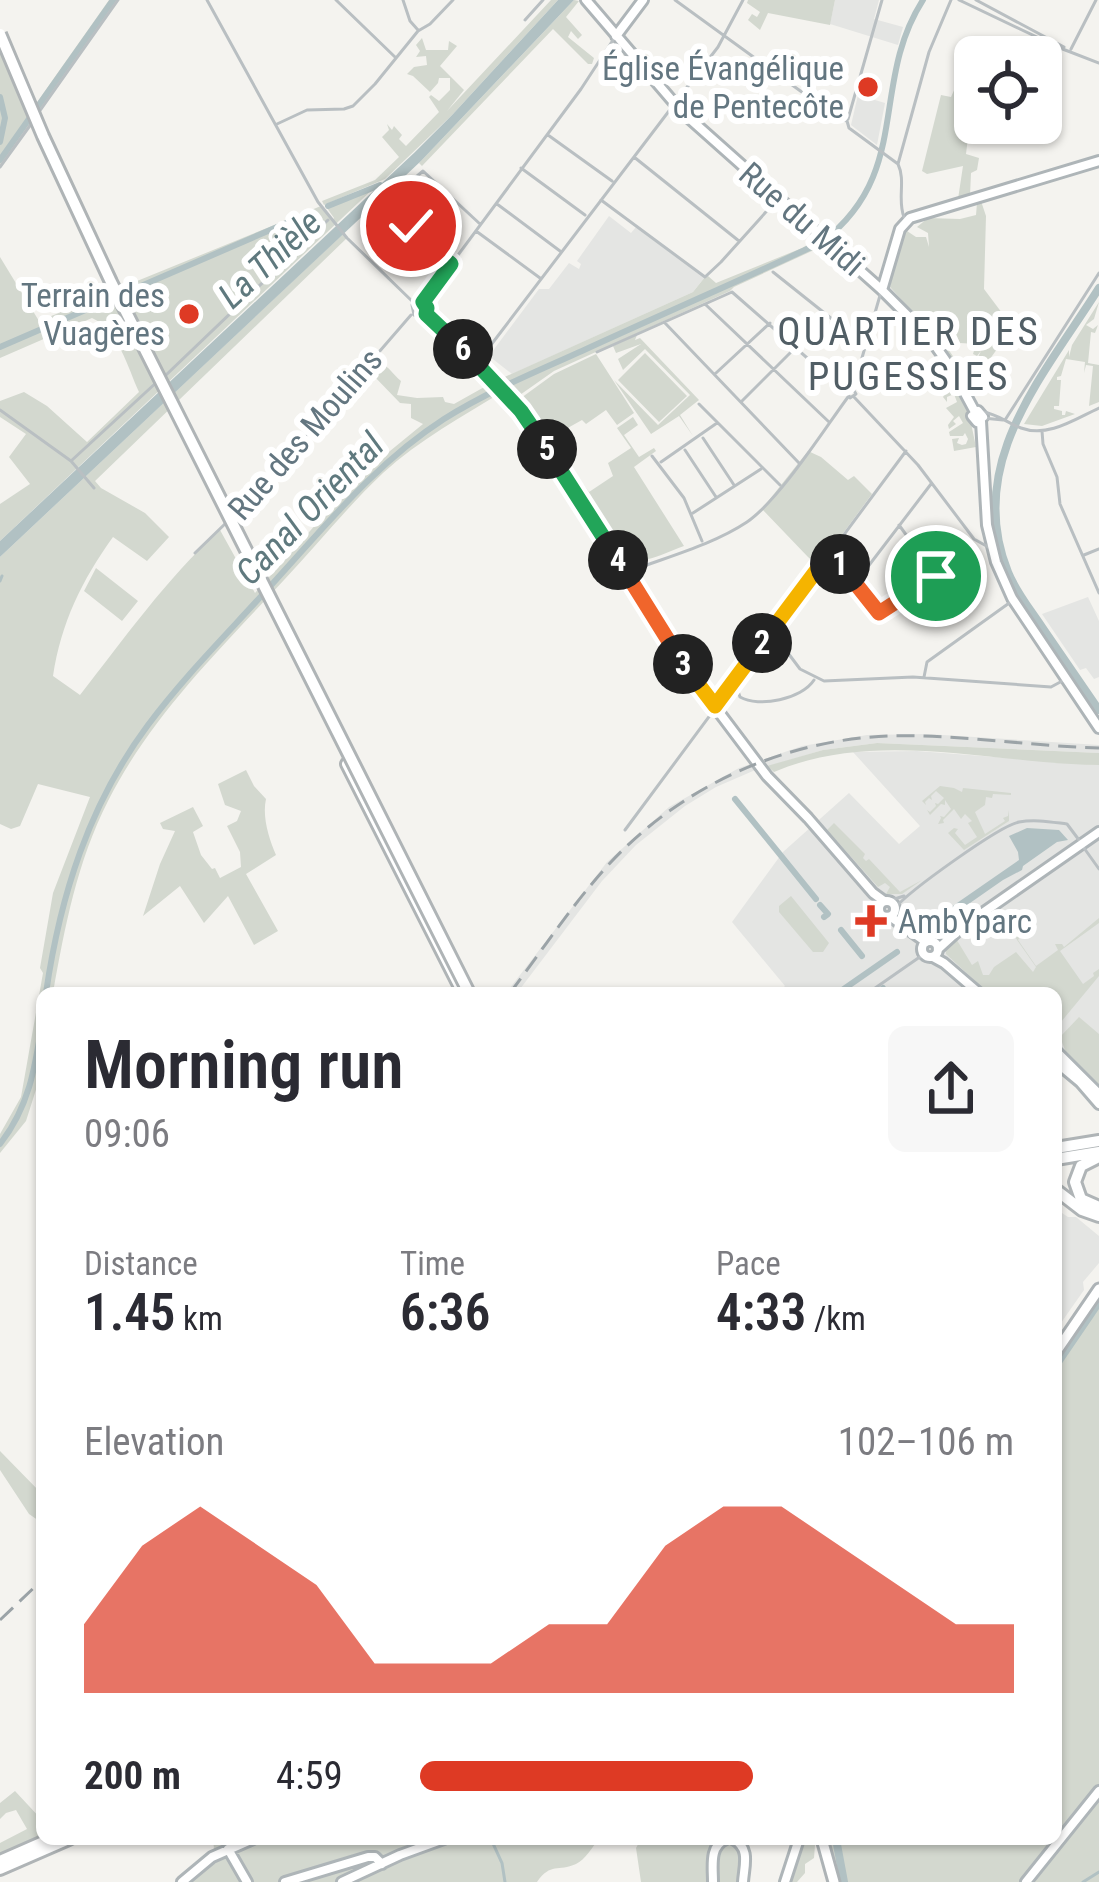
<!DOCTYPE html>
<meta charset="utf-8">
<style>
:root{--surface:#fff;--page:#f7f7f7;--text:#2b2b33;--muted:#7c7c81;--accent:#de3a24}
body{margin:0;font-family:"Roboto Condensed",sans-serif;background:var(--page);color:var(--text);height:100vh;display:flex;flex-direction:column;font-size:45px;white-space:nowrap}
*{box-sizing:border-box;margin:0}
p{font-size:39px;color:var(--muted)}
.icon{flex:none;width:66px;height:66px;fill:none;stroke:currentColor;stroke-width:2;stroke-linecap:round;stroke-linejoin:round}
.map{position:relative;flex:1;overflow:hidden}
.panel{position:absolute;left:36px;top:987px;width:1026px;height:858px;display:flex;flex-direction:column;background:var(--surface);border-radius:18px;box-shadow:0 3px 9px #0004}
.panel>*{flex:none}
.controls{position:absolute;left:954px;top:36px;display:grid;gap:24px}
.controls a{display:grid;place-items:center;width:108px;height:108px;border-radius:18px;background:var(--surface);box-shadow:0 3px 9px #0004;font-size:60px}
.pin{position:absolute;display:grid;place-items:center;width:102px;height:102px;color:#fff;margin:-51px;border:6px solid #fff;border-radius:50%;box-shadow:0 3px 12px #0007}
.km{position:absolute;width:60px;height:60px;margin:-30px;border-radius:50%;background:#222;color:#fff;font-size:33px;line-height:60px;text-align:center}
.round{display:grid;place-items:center;flex:none;width:126px;height:126px;border-radius:18px;background:var(--page)}
.summary{display:flex;align-items:center;justify-content:space-between;height:204px;padding:0 48px}
h1{font-size:66px;font-weight:600;line-height:90px}
.figures{display:grid;grid-template-columns:repeat(3,1fr);gap:18px;height:204px;padding:12px 48px}
.figures div{display:grid;align-content:center}
.figures b{font-size:51px;font-weight:600}
.figures small{font-size:33px;font-weight:400}
.figures p{font-size:33px}
.chart{height:336px;padding:24px 48px}
.chart p{display:flex;justify-content:space-between}
.chart svg{width:100%;height:216px;margin-top:12px;fill:var(--accent);opacity:.7}
ul{padding:0 48px;list-style:none;font-size:39px}
li{display:grid;grid-template-columns:192px 144px 1fr;align-items:center;height:90px}
li i{height:30px;border-radius:15px;background:var(--accent)}
.map>svg:first-child{display:block}
</style>
<div class="map">
<svg width="1099" height="1882" viewBox="0 0 1099 1882">
<rect width="100%" height="100%" fill="#f4f3ef"/>
<!-- built -->
<path fill="#e4e5e3" d="M835,0H879L874,19L903,27L898,45L830,24Z
M858,95L885,103L877,145L851,125Z
M609,216L631,233L636,227L705,277L693,292L512,374L489,356L539,289H549L569,263L579,269L581,264L577,261Z
M1088,597L1099,621V677L1094,679L1086,668L1080,670L1042,614Z
M927,734L1099,745V753L877,743L823,750L753,771L716,787L685,806L636,845L602,881L517,993H506L607,862L669,807L739,768L802,746L867,735Z
M917,751L1099,765V1094L1059,1055L1056,1044V993H777L785,986L732,922L783,852L849,793L899,844L920,826L853,752Z
M1056,1209L1068,1217H1076L1099,1236V1263L1083,1282L1084,1290L1056,1330Z"/>
<!-- green -->
<path fill="#d3d8cf" d="M109,0H118L0,167V51L28,115Z
M551,0H558L453,114L385,179L324,205L322,201L375,180L399,157L382,137L389,130L387,124L392,130L394,126L402,135L399,139L406,146L439,112L429,97L431,95L439,101L450,90V78H439L438,83L430,92L413,76L407,74L414,67L427,65L426,56L416,57L420,51L416,45L422,38L426,50H448L449,41L457,46L440,66L464,90L447,111Z
M574,0L579,1L566,17L582,35L578,39L571,31L568,37L594,58L592,64H588L553,29L422,166L419,163Z
M748,0H835L830,25L768,13L760,30L748,20L752,14L757,17L760,12L747,3Z
M961,75L975,79L966,154L979,158L977,170L971,173L970,196L958,199L963,166L927,174L922,171L941,95L951,97Z
M375,187L0,541V504L30,484L9,457L26,434L0,417V401L24,392L47,406L87,442L139,392C128,368 118,329 92,318L0,358V257L39,321L321,206L332,221L334,218L327,208Z
M981,201L986,216L984,289L1002,313L991,327L1000,345L974,381L970,373L981,351L977,356L973,354L976,344L960,343L949,327L941,329L948,349L973,385L969,390L946,350L890,287L902,231L909,221L920,218L904,229L916,237H926L929,247L928,233L917,227L928,218L960,219L976,215L977,203Z
M343,234L347,238L95,481L101,488L145,513L169,537L147,561L113,537C82,580 61,623 53,676L80,695C124,639 166,579 220,530L255,593L357,478L423,424L411,418V404L400,403L371,373C385,355 389,372 401,381L397,395L417,398L443,397L445,402L454,404L495,381L504,391C463,416 419,440 383,473C348,506 317,545 284,580C220,649 151,716 108,801C77,862 65,926 53,993H42L40,1077L26,1121L0,1153V1134L21,1097L43,973L40,968L53,893L90,797L38,784L20,826L11,829L0,824V557Z
M819,238L827,244L734,287L730,291L554,371L517,397H514L498,380L693,292L705,277L708,276L716,283L802,248Z
M1099,302L1094,319L1086,325L1093,329L1098,325L1095,333L1091,332L1088,363L1099,365V402L1089,406L1093,366L1086,365L1084,373L1085,362L1066,359L1061,376L1057,377V380H1061L1059,406H1054V409L1062,411V415H1065L1066,411L1075,414L1042,426L1024,424L1069,350V357L1072,345Z
M918,331L940,357L967,404L976,447L954,451L952,439L959,438L957,443L962,445L966,444L968,439L965,433L963,436H950L949,432L963,423L959,416L953,421L956,424L949,429L948,425L954,417L946,408L957,402L954,394L947,397V402L943,397L953,380Z
M637,335L635,340L640,338L699,400L680,415L693,436L679,416L651,434L614,380L658,425L690,395L645,349L623,370L618,359L641,344L616,353L613,346Z
M645,353L687,396L659,422L618,380Z
M596,354L634,413L617,425L606,410L586,424L582,420L548,439L521,398L554,374Z
M633,417L638,425L624,435L639,457L654,448L656,451L634,467L684,546C663,553 640,569 621,553L577,484L581,481L589,492L613,476L608,463L631,448L617,428Z
M808,451L821,457L848,480L854,476L872,494L819,566L808,557L762,509Z
M96,568L138,601L122,621L84,591Z
M877,743L1099,753V765C992,764 877,728 774,772L767,766L823,750Z
M246,770L254,786L266,799C262,817 269,839 276,855L246,874L278,931L254,945L228,896L204,923L180,886L143,916L160,864L175,831L163,829L160,823L193,807L203,826L193,832L201,855L212,869L215,868L220,878L241,867L240,852L227,826L237,821L241,811L225,805L218,784Z
M940,786L954,788L962,792L963,788L1011,793V795L993,794L992,798L986,797L985,805L975,812L985,834L1005,821L1003,818L1008,816L1009,810V821L964,850L948,833L954,828L958,829L955,833L965,845L977,837L968,823L972,821L965,814L961,819L954,809L943,820L944,823L938,824L941,818L940,816L944,817L951,809L945,800V805L941,804L930,815L927,810L930,812L936,806L935,803L938,804L944,798L936,791L931,796L932,800L929,798L925,802L926,805L922,801Z
M834,823L865,854L863,858L866,861L869,859L900,892L922,880L902,894H886L890,887L885,883L878,887L827,830Z
M791,896L829,943L823,952H813L779,912V906Z
M1099,918V923L1060,951L1083,984L1094,976L1093,973L1099,969V976L1056,1028V993H988L946,954V944L955,937L972,965L978,961L983,975H989L994,967L1016,952L1033,972L1036,967L1015,937L1016,935L1020,937L1018,940L1036,966L1058,950L1055,944H1062L1064,947Z
M1079,1017L1099,1034V1085L1067,1055L1060,1037Z
M1099,1293V1882H834L821,1840L815,1845L814,1858L805,1864V1873L797,1882H785L799,1839H1056V1356Z
M0,1451L42,1494V1523L29,1514L0,1470Z
M15,1791L42,1820V1837L0,1856V1843L27,1829L16,1810L6,1813L0,1819V1803Z
M213,1839H220L224,1845L222,1839H232L236,1845L253,1839H599C593,1846 585,1860 576,1864C558,1872 551,1862 537,1882H175L214,1849Z
M641,1839H748L750,1861L745,1864L743,1882H641L636,1848Z"/>
<!-- water -->
<path fill="#b1c1c3" d="M558,0H574L421,161L0,557V541L414,153L453,114Z
M1027,828L1059,830L1068,840L1057,842L1023,866L1022,870L1003,880L937,926L932,925L931,921L1019,860L1018,852L1009,836Z"/>
<g fill="none" stroke-linecap="round" stroke-linejoin="round">
<!-- stream -->
<path stroke="#b1c1c3" stroke-width="3" d="M0,581L2,576
M491,1839L502,1863L505,1882
M1083,1882L1099,1872"/>
<!-- canal -->
<path stroke="#b1c1c3" stroke-width="6" d="M0,97L5,118L0,142
M0,160L113,0
M328,206L380,185
M0,347L312,212
M735,799L816,899
M820,905L828,914L824,917
M841,930L862,956
M883,988L887,993
M46,993C60,896 89,804 148,725C186,674 232,629 274,582C327,524 377,462 444,419C487,392 535,372 582,351C662,314 742,280 822,242C913,173 869,84 923,0
M838,993L897,952
M0,1144C29,1107 35,1068 42,1023"/>
<!-- river -->
<path stroke="#b1c1c3" stroke-width="8" d="M1099,288C1044,375 964,463 1008,572C1016,592 1030,609 1042,627C1061,655 1080,682 1099,710
M1056,1365L1099,1302
M836,1839L844,1882"/>
<!-- secondary casing -->
<g stroke="#aeb5b8" stroke-width="14">
<path id="secondary" d="M586,0L681,111L882,290L930,338L953,371L975,412
M616,36L643,0
M882,290L900,229L910,218L1099,161
M478,362L495,381
M508,396L529,421L622,566L632,568L633,573L630,579H624L620,576L622,566
M978,411L983,417L977,422L972,416Z
M981,421L987,525L996,562L1012,598L1099,728
M630,579L688,671L767,776L808,818L873,893L884,901
M879 909a8 8 0 1 1 16 0a8 8 0 1 1-16 0Z
M891,917L926,942
M922 949a8 8 0 1 1 16 0a8 8 0 1 1-16 0Z
M938,949L961,928L1099,832
M933,957L944,963L979,993
M1056,1051L1099,1094
M1056,1062L1080,1082L1099,1104
M733,1839C751,1848 744,1866 743,1882
M228,1849L247,1882
M182,1882L212,1857L253,1839
M285,1882L368,1857H375L382,1864
M342,1882L400,1855L444,1839
M713,1882C713,1866 709,1846 726,1839
M785,1882L799,1839
M1026,1882L1099,1791"/>
</g>
<!-- primary casing -->
<g stroke="#adb3b6" stroke-width="15">
<path id="primary" d="M1056,1352L1099,1289
M822,1839L834,1882"/>
</g>
<!-- highway casing -->
<g stroke="#afb4b6" stroke-width="16">
<path id="highway" d="M347,764L463,993
M1056,1148L1099,1141
M1099,1157L1081,1166L1075,1182L1081,1199L1099,1207
M1056,1159L1099,1152
M1056,1190L1082,1210L1099,1216
M0,1861L50,1839
M0,1869L69,1839"/>
</g>
<!-- street -->
<path stroke="#b9bfc2" stroke-width="3" d="M207,0L318,202L347,238L413,302
M336,0L395,57
M403,0L410,21L418,30
M675,0L839,119L847,121L849,128L898,164C906,181 897,200 904,217
M959,0L1060,48L1099,63
M976,0L1064,47
M525,20L543,0
M1071,49L1096,0
M678,99L718,47L743,0
M39,112L118,0
M848,119L882,0
M277,124L307,110L344,109L353,106L375,84L418,31L430,24L453,0
M548,135L612,181
M634,157L739,241
M898,164L929,52L951,0
M0,167L34,120
M521,168L585,215
M601,200L705,277L721,262L774,203
M497,204L560,251
M476,231L540,278
M449,263L389,205L390,199L423,171L480,224
M773,272L842,327L865,336
M424,301L581,89L615,37
M706,305L829,422
M426,313L419,317L414,315L412,305L418,301L425,303L426,313L478,362L672,107
M665,323L799,463
M597,352L732,292L847,393
M716,373L770,323
M166,375L328,220
M853,389L856,394L850,398L847,391L853,389L881,292
M854,397L918,465L974,539L990,548
M742,401L795,348
M699,404L780,485
M0,410L71,461L94,488
M983,412C998,414 1007,423 1021,428C1048,438 1075,419 1099,408
M983,418L1003,420
M1005,420L1099,273
M1042,431L1043,444L1057,477L1060,504L1099,593
M703,438L734,485
M685,450L716,497
M652,456L684,498L702,541
M71,461L158,381
M661,462L717,423
M693,513L761,469
M235,515L270,478L411,315
M899,525L954,601
M832,552L879,613L936,576
M195,553L228,521
M1084,555L1099,549
M633,570C670,556 714,544 747,522C780,499 823,431 848,397
M857,581L931,484
M773,633L800,669L824,681L913,677L1051,687L1064,680
M924,677L927,662L1012,601
M735,682L740,697C759,708 802,699 814,680
M625,830L906,451
M1084,848L1099,869
M888,901L904,896
M895,908C909,891 999,826 1019,822C1035,819 1051,822 1067,824L1079,840
M868,993L924,954"/>
<!-- secondary -->
<use href="#secondary" stroke="#fff" stroke-width="8"/>
<!-- primary -->
<use href="#primary" stroke="#fff" stroke-width="9"/>
<!-- highway -->
<use href="#highway" stroke="#fff" stroke-width="10"/>
<!-- rail -->
<path stroke="#9ba3a7" stroke-width="3" stroke-dasharray="18 9" stroke-linecap="butt" d="M510,993C543,949 574,902 611,862C682,786 784,740 888,736C958,734 1029,746 1099,748
M0,1620L42,1580"/>
<!-- highway-bridge casing -->
<g stroke="#afb4b6" stroke-width="16" stroke-linecap="butt">
<path id="highway-bridge" d="M0,34L43,136L111,282L469,993"/>
</g>
<!-- highway-bridge -->
<use href="#highway-bridge" stroke="#fff" stroke-width="10"/>
</g>
<g fill="none" stroke-linecap="round" stroke-linejoin="round">
<!-- split-1 casing -->
<g stroke="#fff" stroke-width="24">
<path id="split-1" d="M840,564L879,613L936,576"/>
</g>
<!-- split-2 casing -->
<g stroke="#fff" stroke-width="24">
<path id="split-2" d="M762,643L831,551L840,564"/>
</g>
<!-- split-3 casing -->
<g stroke="#fff" stroke-width="24">
<path id="split-3" d="M683,664L715,706L762,643"/>
</g>
<!-- split-4 casing -->
<g stroke="#fff" stroke-width="24">
<path id="split-4" d="M618,560L622,566L620,576L624,579H630L683,664"/>
</g>
<!-- split-5 casing -->
<g stroke="#fff" stroke-width="24">
<path id="split-5" d="M547,449L618,560"/>
</g>
<!-- split-6 casing -->
<g stroke="#fff" stroke-width="24">
<path id="split-6" d="M463,349L521,411L547,449"/>
</g>
<!-- split-7 casing -->
<g stroke="#fff" stroke-width="24">
<path id="split-7" d="M436,251L451,264L423,302L427,308L426,314L463,349"/>
</g>
<!-- split-8 casing -->
<g stroke="#fff" stroke-width="24">
<path id="split-8" d="M411,226L436,251"/>
</g>
<!-- split-1 -->
<use href="#split-1" stroke="#f0652b" stroke-width="15"/>
<!-- split-2 -->
<use href="#split-2" stroke="#f5b400" stroke-width="15"/>
<!-- split-3 -->
<use href="#split-3" stroke="#f5b400" stroke-width="15"/>
<!-- split-4 -->
<use href="#split-4" stroke="#f0652b" stroke-width="15"/>
<!-- split-5 -->
<use href="#split-5" stroke="#22a559" stroke-width="15"/>
<!-- split-6 -->
<use href="#split-6" stroke="#22a559" stroke-width="15"/>
<!-- split-7 -->
<use href="#split-7" stroke="#22a559" stroke-width="15"/>
<!-- split-8 -->
<use href="#split-8" stroke="#f5b400" stroke-width="15"/>
</g>
<!-- markers -->
<g fill="#de3a24" stroke="#fff" stroke-width="4.5">
<circle cx="868" cy="87" r="12"/>
<circle cx="189" cy="314" r="12"/>
<path d="M865 903h12v12h12v12h-12v12h-12v-12h-12v-12h12z"/>
</g>
<g text-anchor="middle" dominant-baseline="central" stroke-width="12" stroke-linejoin="round" paint-order="stroke">
<!-- poi labels -->
<g font-size="33" fill="#637680" stroke="#fff" text-anchor="end">
<text x="844" y="68">Église Évangélique<tspan x="844" dy="38">de Pentecôte</tspan></text>
<text x="165" y="295">Terrain des<tspan x="165" dy="38">Vuagères</tspan></text>
<text x="898" y="921" text-anchor="start">AmbYparc</text>
</g>
<!-- street labels -->
<g font-size="33" fill="#637680" stroke="#fff">
<text transform="translate(802 219) rotate(41)">Rue du Midi</text>
<text transform="translate(305 434) rotate(-49)">Rue des Moulins</text>
</g>
<!-- water labels -->
<g font-size="36" font-style="italic" fill="#5f797e" stroke="#fff">
<text transform="translate(270 259) rotate(-43)">La Thièle</text>
<text transform="translate(310 509) rotate(-46)">Canal Oriental</text>
</g>
<!-- quarter labels -->
<g font-size="39" letter-spacing="3" fill="#515e65" stroke="#fff">
<text x="909" y="332">QUARTIER DES<tspan x="909" dy="45">PUGESSIES</tspan></text>
</g>
</g>
</svg>
<div class="controls">
<a><svg class="icon" aria-label="locate" viewBox="0 0 24 24"><circle cx="12" cy="12" r="6"/><path d="M12 2v4M12 18v4M2 12h4M18 12h4"/></svg></a>
</div>
<div class="pin" style="left:936px;top:576px;background:#1e9e55"><svg class="icon" aria-label="arrive" viewBox="0 0 24 24"><path d="M6 21V4h12l-3 4 3 4H6"/></svg></div>
<div class="pin" style="left:411px;top:226px;background:#d93025"><svg class="icon" aria-label="check" viewBox="0 0 24 24"><path d="M5 12l5 5 9-10"/></svg></div>
<b class="km" style="left:840px;top:564px">1</b>
<b class="km" style="left:762px;top:643px">2</b>
<b class="km" style="left:683px;top:664px">3</b>
<b class="km" style="left:618px;top:560px">4</b>
<b class="km" style="left:547px;top:449px">5</b>
<b class="km" style="left:463px;top:349px">6</b>
<section class="panel">
<div class="summary"><div><h1>Morning run</h1><p>09:06</p></div><a class="round"><svg class="icon" aria-label="share" viewBox="0 0 24 24"><path d="M12 15V3M7 8l5-5 5 5M5 13v7h14v-7"/></svg></a></div>
<div class="figures">
<div><p>Distance</p><b>1.45<small> km</small></b></div>
<div><p>Time</p><b>6:36</b></div>
<div><p>Pace</p><b>4:33<small> /km</small></b></div>
</div>
<div class="chart"><p><span>Elevation</span>102–106 m</p>
<svg viewBox="0 0 160 44" preserveAspectRatio="none"><path d="M0 44V30L10 14L20 6L30 14L40 22L50 38L60 38L70 38L80 30L90 30L100 14L110 6L120 6L130 14L140 22L150 30L160 30V44z"/></svg>
</div>
<ul>
<li><b>200 m</b>4:59<i style="width:56%"></i></li>
</ul>
</section>
</div>
